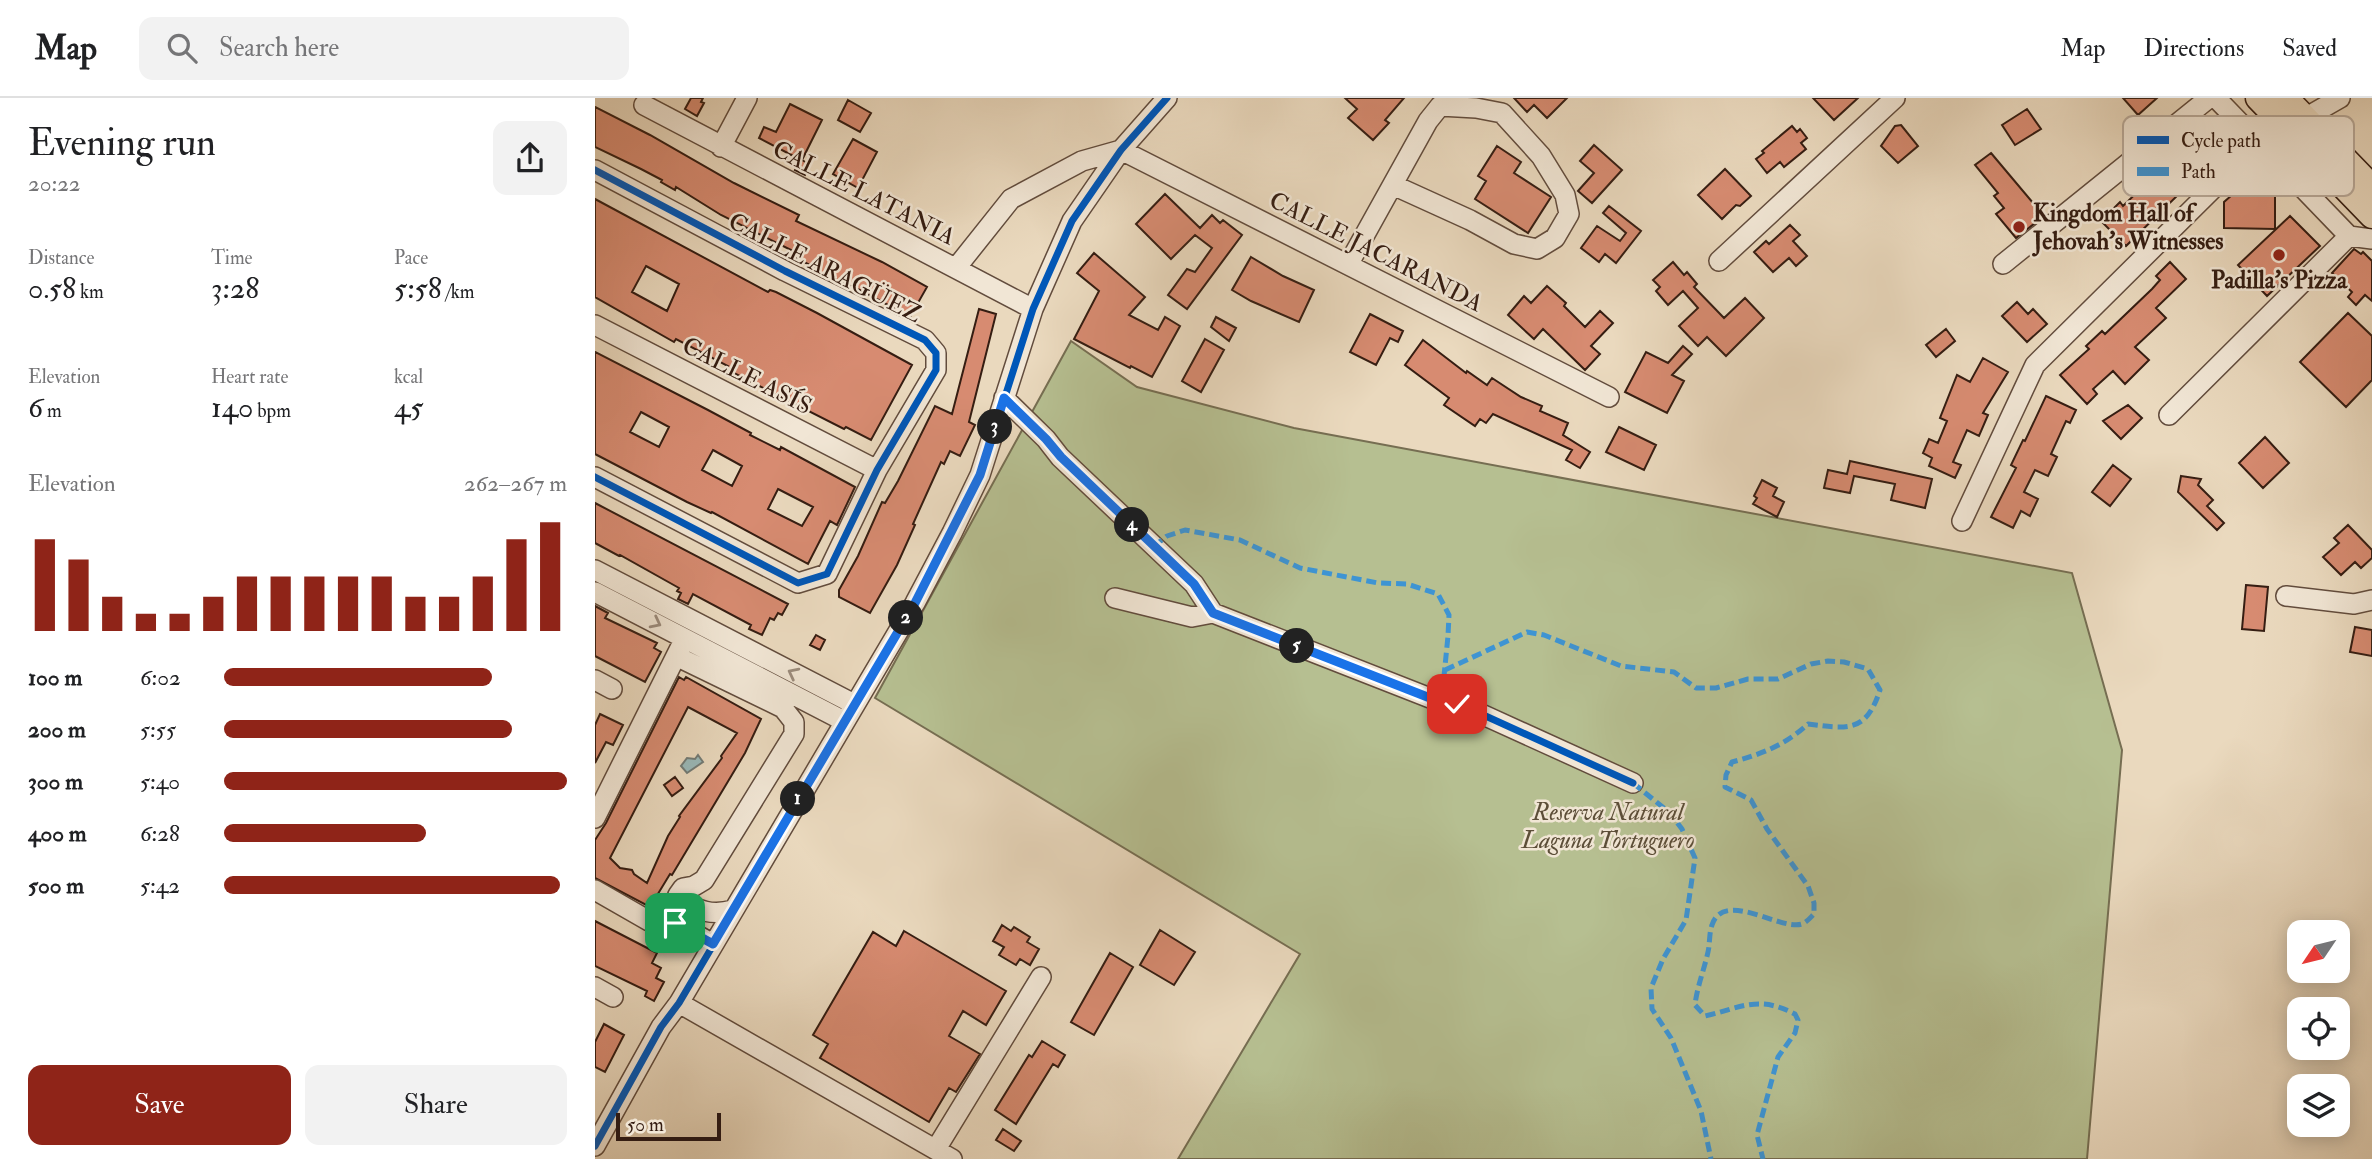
<!DOCTYPE html>
<meta charset="utf-8">
<style>
:root{--surface:#fff;--page:#f2f2f2;--text:#202124;--muted:#757577;--line:#e0e0e0;--accent:#8f2418}
body{margin:0;font-family:"IM FELL Double Pica",serif;background:var(--page);color:var(--text);height:100vh;display:flex;flex-direction:column;font-size:26px;white-space:nowrap}
*{box-sizing:border-box;margin:0}
p{font-size:23px;color:var(--muted)}
.icon{flex:none;width:38px;height:38px;fill:none;stroke:currentColor;stroke-width:2;stroke-linecap:round;stroke-linejoin:round}
.map{position:relative;flex:1;overflow:hidden}
.panel{display:flex;flex-direction:column;background:var(--surface);width:595px}
.panel>*{flex:none}
.needle{width:46px;rotate:235deg}
.buttons{position:absolute;left:1692px;top:822px;display:grid;gap:14px}
.buttons a{display:grid;place-items:center;width:63px;height:63px;border-radius:14px;background:var(--surface);box-shadow:0 4px 18px #0003;font-size:35px}
.scale{position:absolute;left:21px;bottom:18px;width:105px;box-sizing:border-box;padding-left:7px;border:4px solid #351d12;border-top:0;font-size:19px;line-height:24px;white-space:nowrap;color:#351d12;-webkit-text-stroke:5px #f1e6d5;paint-order:stroke}
.pin{position:absolute;display:grid;place-items:center;width:60px;height:60px;color:#fff;margin:-30px;border-radius:14px;box-shadow:0 4px 10px #0006}
.km{position:absolute;width:35px;height:35px;margin:-18px;border-radius:50%;background:#222;color:#fff;font-size:19px;line-height:35px;text-align:center}
.round{display:grid;place-items:center;flex:none;width:74px;height:74px;border-radius:14px;background:var(--page)}
.summary{display:flex;align-items:center;justify-content:space-between;height:119px;padding:0 28px}
h1{font-size:38px;font-weight:600;line-height:52px}
.metrics{display:grid;grid-template-columns:repeat(3,1fr);gap:10px;height:119px;padding:7px 28px}
.metrics div{display:grid;align-content:center}
.metrics b{font-size:30px;font-weight:600}
.metrics small{font-size:19px;font-weight:400}
.metrics p{font-size:19px}
.chart{height:196px;padding:14px 28px}
.chart p{display:flex;justify-content:space-between}
.chart svg{width:100%;height:126px;margin-top:7px;stroke:var(--accent);stroke-width:6}
.button{display:flex;gap:14px;margin-top:auto;padding:14px 28px}
.button a{flex:1;height:80px;border-radius:14px;background:var(--accent);color:#fff;font-size:28px;font-weight:600;line-height:80px;text-align:center}
.button a+a{background:var(--page);color:var(--text)}
ul{padding:0 28px;list-style:none;font-size:23px}
li{display:grid;grid-template-columns:112px 84px 1fr;align-items:center;height:52px}
li i{height:18px;border-radius:9px;background:var(--accent)}
header{display:flex;align-items:center;gap:42px;box-sizing:border-box;height:98px;padding:0 35px;background:var(--surface);border-bottom:2px solid var(--line)}
header strong{font-size:33px}
nav{display:flex;gap:38px;margin-inline-start:auto;font-size:24px}
.search{width:490px;height:63px;background:var(--page);display:flex;align-items:center;gap:18px;box-sizing:border-box;padding:0 24px;border-radius:14px;color:var(--muted);font-size:26px}
main{display:flex;flex:1;min-height:0}
.map>svg:first-child{display:block}
</style>
<header>
<strong>Map</strong>
<div class="search"><svg class="icon" aria-label="search" viewBox="0 0 24 24"><circle cx="10" cy="10" r="6"/><path d="M15 15l6 6"/></svg>Search here</div>
<nav><a>Map</a><a>Directions</a><a>Saved</a></nav>
</header>
<main>
<section class="panel">
<div class="summary"><div><h1>Evening run</h1><p>20:22</p></div><a class="round"><svg class="icon" aria-label="share" viewBox="0 0 24 24"><path d="M12 15V3M7 8l5-5 5 5M5 13v7h14v-7"/></svg></a></div>
<div class="metrics">
<div><p>Distance</p><b>0.58<small> km</small></b></div>
<div><p>Time</p><b>3:28</b></div>
<div><p>Pace</p><b>5:58<small> /km</small></b></div>
</div>
<div class="metrics">
<div><p>Elevation</p><b>6<small> m</small></b></div>
<div><p>Heart rate</p><b>140<small> bpm</small></b></div>
<div><p>kcal</p><b>45</b></div>
</div>
<div class="chart"><p><span>Elevation</span>262–267 m</p>
<svg viewBox="0 0 160 44" preserveAspectRatio="none"><path d="M5 44V12M15 44V19M25 44V32M35 44V38M45 44V38M55 44V32M65 44V25M75 44V25M85 44V25M95 44V25M105 44V25M115 44V32M125 44V32M135 44V25M145 44V12M155 44V6"/></svg>
</div>
<ul>
<li><b>100 m</b>6:02<i style="width:78%"></i></li>
<li><b>200 m</b>5:55<i style="width:84%"></i></li>
<li><b>300 m</b>5:40<i style="width:100%"></i></li>
<li><b>400 m</b>6:28<i style="width:59%"></i></li>
<li><b>500 m</b>5:42<i style="width:98%"></i></li>
</ul>
<div class="button"><a>Save</a><a>Share</a></div>
</section>
<div class="map">
<svg width="1777" height="1061" viewBox="0 0 1777 1061">
<rect width="100%" height="100%" fill="#ead9be"/>
<filter id="stains"><feTurbulence type="fractalNoise" baseFrequency=".00286" numOctaves="4"/><feColorMatrix values="0 0 0 0 .2 0 0 0 0 .09 0 0 0 0 .02 0 0 0 .5 -.17"/></filter>
<radialGradient id="worn" r=".72"><stop offset=".6" stop-color="#630" stop-opacity="0"/><stop offset="1" stop-color="#630" stop-opacity=".3"/></radialGradient>
<!-- green -->
<path fill="#b6bf91" stroke="#766e52" stroke-width="2" d="M476,243L542,289L699,330L1477,475L1527,652L1492,1061H583L705,856L280,600Z"/>
<!-- water -->
<path fill="#9ab9b9" stroke="#727b76" stroke-width="2" d="M103,657L108,664L92,675L86,668L92,660L100,661Z"/>
<!-- building -->
<path fill="#d78b71" stroke="#351d12" stroke-width="2" fill-rule="evenodd" d="M96,0H108L106,4L109,5L102,18L90,11Z
M750,0H809L790,22L794,25L778,42L753,20L762,11Z
M919,0H972L952,20L939,7L932,14Z
M1218,0H1263L1239,22Z
M1528,0H1562L1543,17Z
M253,2L276,15L265,34L243,22Z
M195,6L227,22L207,62L215,67L210,77L200,72L206,62L164,40L169,29L181,34Z
M0,9L55,37L139,85L204,117L201,123L287,164L332,189L315,219L267,193L217,171L219,169L199,159L198,153L126,117L81,89L80,92L66,84L67,82L46,71L0,49Z
M1432,11L1446,31L1420,47L1407,27Z
M1306,27L1323,48L1303,65L1286,48L1300,28Z
M1197,28L1202,34L1205,31L1212,40L1206,45L1211,51L1189,69L1185,64L1172,75L1161,61L1169,55L1167,53Z
M258,41L282,54L263,90L238,76Z
M999,47L1027,72L997,105L983,93L999,75L985,63Z
M902,48L926,64L919,75L956,99L933,135L880,101L891,83L883,78Z
M1396,55L1449,118L1421,140L1401,116L1409,110L1399,98L1403,95L1380,67Z
M1130,71L1156,98L1145,108L1141,107L1127,121L1103,97Z
M1561,76L1571,86L1577,80L1588,92L1531,148L1506,123L1525,104L1528,108Z
M1646,89L1651,94H1680V131L1629,130V104Z
M570,96L605,130L617,117L625,125L628,122L647,137L592,211L573,197L592,171L600,174L617,150L600,137L576,161L541,126Z
M0,101L173,194L175,192L181,194L222,215L317,267L276,342L251,329L249,331L131,271L133,268L81,241L79,244L0,199ZM51,168L84,186L72,213L37,194Z
M1014,108L1046,133L1021,165L1010,156L1004,164L986,150L1002,128L1025,143L1031,135L1008,115Z
M1695,118L1725,148L1672,198L1643,167Z
M1195,127L1205,137L1198,143L1212,158L1201,168L1194,160L1178,174L1159,154L1171,143L1174,146Z
M1759,151L1766,156L1768,154L1777,163V203L1770,197L1761,207L1753,199L1757,194L1737,175Z
M499,155L550,199L534,217L563,232L570,219L585,228L557,279L536,268L535,270L479,241L504,193L482,175Z
M656,159L688,178L719,192L704,224L656,203L637,192Z
M1078,164L1089,177L1092,174L1102,186L1099,189L1129,220L1150,200L1169,220L1131,258L1112,239L1103,248L1084,228L1103,210L1088,193L1073,207L1061,193L1065,189L1058,182Z
M1575,164L1591,181L1561,210L1571,220L1540,249L1554,262L1530,286L1518,273L1498,291L1502,296L1492,306L1465,277L1494,251L1491,248L1507,233L1510,236L1557,191L1565,182L1561,178Z
M952,188L971,205L969,208L990,229L1005,213L1018,225L996,248L1005,256L990,272L948,231L939,241L913,217L929,198L936,205Z
M1422,204L1433,216L1438,211L1452,226L1432,244L1407,218Z
M384,211L401,216L374,324L380,327L365,358L355,353L349,366L346,364L318,426L320,427L302,467L275,515L244,499V492L263,458L287,404L290,405L303,383L340,308L357,316Z
M1753,215L1777,238V282L1751,309L1705,264Z
M775,216L808,233L803,244L795,240L781,267L755,254Z
M621,219L641,230L634,243L616,229Z
M1351,231L1360,243L1341,259L1331,247Z
M610,241L629,252L606,294L587,283Z
M828,242L871,275L872,273L892,287L897,280L926,299L947,308L945,313L973,325L968,337L995,354L985,370L971,362L977,352L898,316L891,325L885,321L880,328L849,307L854,300L810,267Z
M1088,248L1097,256L1077,277L1089,283L1072,315L1030,294L1051,254L1073,265Z
M0,254L113,312L156,335L155,337L185,352L186,349L260,389L242,427L235,423L213,466L117,414L116,415L92,404L0,356ZM46,314L74,329L64,349L35,334ZM118,352L147,368L137,388L107,372ZM183,391L218,409L207,428L173,411Z
M1388,260L1413,274L1388,315L1393,317L1384,338L1372,332L1358,364L1366,367L1360,380L1334,368L1337,360L1328,355L1334,341L1343,345L1352,323L1345,320L1362,277L1375,284Z
M1451,298L1481,312L1475,325L1471,323L1456,356L1462,359L1453,378L1440,372L1429,394L1443,401L1435,418L1426,413L1418,430L1396,419L1421,370L1416,367L1428,342L1430,343Z
M1533,307L1547,320L1526,341L1508,323Z
M1024,329L1061,347L1049,372L1011,354Z
M1670,339L1694,365L1668,390L1644,365Z
M1255,363L1337,381L1330,410L1296,402L1300,386L1259,378L1255,395L1229,390L1233,372L1252,376Z
M1518,367L1536,381L1515,408L1497,394Z
M1586,378L1606,381L1603,387L1618,402L1612,408L1629,425L1622,432L1583,394Z
M1167,382L1182,390L1178,398L1189,404L1182,419L1158,406L1162,400L1159,398Z
M0,405L193,506L187,517L183,515L179,522L175,520L167,537L154,531L156,527L98,496L93,506L83,501L86,495L82,493L84,490L25,457L24,458L0,445Z
M1753,427L1777,452V460L1766,470L1760,464L1746,477L1728,459L1744,445L1739,440Z
M1651,487L1673,489L1669,533L1647,531Z
M0,508L13,515L10,520L62,545L59,550L66,554L50,584L0,558Z
M1760,529L1777,532V558L1755,554Z
M221,537L230,542L225,552L215,547Z
M84,579L89,582L91,579L166,621L150,655L77,777L75,776L55,809L0,780V742L11,725ZM93,609L142,635L126,658L127,660L84,718L85,719L73,738L52,785L39,776L37,772L25,770L15,760Z
M5,616L28,627L18,647L11,644L0,665V627Z
M80,679L88,690L77,698L69,687Z
M0,823L62,855L57,865L66,870L61,880L69,884L59,903L50,898L52,893L0,868Z
M407,827L416,833L419,829L435,839L432,844L444,851L435,867L425,861L421,867L404,857L409,849L398,843Z
M565,832L600,854L579,887L545,867Z
M309,833L411,893L391,927L368,913L354,938L385,956L361,994L354,990L334,1024L225,960L233,946L218,937L278,834L301,848Z
M515,855L538,869L499,937L476,924Z
M9,926L29,937L10,974L0,969V944Z
M447,943L470,957L463,969L458,966L421,1026L400,1012L434,957L437,959Z
M408,1031L426,1043L419,1053L401,1042Z"/>
<g fill="none" stroke-linecap="round" stroke-linejoin="round">
<!-- minor casing -->
<g stroke="#624c3d" stroke-width="22">
<path id="minor" d="M1621,0L1754,138L1777,141
M49,7L438,211
M1710,20L1745,0
M126,49L152,0
M0,72L190,173L330,242L341,255V272L282,372L232,476L203,485L0,379
M1124,163L1300,0
M1408,166L1614,0
M753,167L833,23L845,8L881,10L907,15L946,58L970,97L974,116L960,140L942,151L919,146L875,122L798,87
M361,170L416,101L487,63L526,52L1014,299
M0,227L282,372
M409,300L451,341L465,359L599,486L618,515L835,600L862,605L1038,685
M1574,317L1754,138
M1367,423L1440,267L1664,45
M0,472L259,606
M0,494L249,623
M1691,498L1759,506L1777,502
M520,500L597,519L618,515
M0,582L17,591
M0,720L87,546
M0,792L54,823L78,813L85,802L83,797L88,790L99,788L109,782L199,636V624L188,610L81,558
M85,802C104,813 117,818 138,812
M73,816L80,825L118,846
M0,889L18,899
M84,905L357,1061
M0,1048L66,929L84,905L320,505L357,435L385,377L438,211L477,123L526,52L572,0
M341,1051L446,879"/>
</g>
<!-- major casing -->
<g stroke="#351d12" stroke-width="27">
<path id="major" d="M1663,0L1777,118
M1691,0L1777,89"/>
</g>
<!-- minor -->
<use href="#minor" stroke="#f1e6d5" stroke-width="19"/>
<!-- major -->
<use href="#major" stroke="#ead9be" stroke-width="24"/>
<!-- quiet -->
<path stroke="#3e94d3" stroke-width="5" stroke-dasharray="10 5" stroke-linecap="butt" d="M559,448L572,438L590,432L645,442L705,470L783,485L812,486L843,496L854,517L853,538L849,578L835,600
M850,572L932,534L949,537L1026,568L1079,574L1101,590H1121L1153,581H1183L1216,566L1233,563L1249,564L1273,571L1285,592C1271,635 1253,631 1213,626C1190,647 1167,656 1137,664L1131,677L1130,689L1156,702L1172,731L1213,788L1219,805V816C1216,819 1212,824 1207,826C1185,833 1129,791 1117,827C1114,835 1115,846 1113,854C1109,872 1102,889 1100,907L1110,918C1148,909 1163,897 1200,916L1203,922L1200,935L1183,959L1162,1037L1168,1061
M1038,685L1075,715L1087,731L1100,760L1091,822L1068,861L1056,890L1057,911L1076,940L1106,1013L1116,1061"/>
<!-- cycleway casing -->
<g stroke="#f1e6d5" stroke-width="11">
<path id="cycleway" d="M0,72L190,173L330,242L341,255V272L282,372L232,476L203,485L0,379
M409,300L451,341L465,359L599,486L618,515L835,600L862,605L1038,685
M0,1048L66,929L84,905L320,505L357,435L385,377L438,211L477,123L526,52L572,0"/>
</g>
<!-- cycleway -->
<use href="#cycleway" stroke="#0057b8" stroke-width="7"/>
</g>
<!-- one-way arrows -->
<defs><path id="oneway-chevron" d="M-2-3.5L2.5 0L-2 3.5" fill="none" stroke-width="1.6" stroke-linecap="round" stroke-linejoin="round" transform="scale(1.75)"/></defs>
<g stroke="#9c8c7d">
<use href="#oneway-chevron" transform="translate(61 525) rotate(27)"/>
<use href="#oneway-chevron" transform="translate(198 575) rotate(-153)"/>
</g>
<g fill="none" stroke-linecap="round" stroke-linejoin="round">
<!-- route casing -->
<g stroke="#fff" stroke-width="14">
<path id="route" d="M80,825L118,846L320,505L385,377L409,300L451,341L466,359L599,486L618,515L835,600L862,606"/>
</g>
<!-- route -->
<use href="#route" stroke="#1a73e8" stroke-width="9"/>
</g>
<!-- markers -->
<g fill="#8f2418" stroke="#f1e6d5" stroke-width="2.5">
<circle cx="1424" cy="129" r="7"/>
<circle cx="1684" cy="157" r="7"/>
</g>
<g text-anchor="middle" dominant-baseline="central" stroke-width="5" stroke-linejoin="round" paint-order="stroke">
<!-- street labels -->
<g font-size="24" fill="#351d12" stroke="#f1e6d5">
<text transform="translate(269 95) rotate(27)">CALLE LATANIA</text>
<text transform="translate(781 154) rotate(27)">CALLE JACARANDA</text>
<text transform="translate(230 170) rotate(27)">CALLE ARAGÜEZ</text>
<text transform="translate(152 278) rotate(27)">CALLE ASÍS</text>
</g>
<!-- poi labels -->
<g font-size="24" font-weight="bold" fill="#351d12" stroke="#f1e6d5" text-anchor="start">
<text x="1438" y="115">Kingdom Hall of<tspan x="1438" dy="28">Jehovah’s Witnesses</tspan></text>
<text x="1684" y="182" text-anchor="middle">Padilla's Pizza</text>
</g>
<!-- park labels -->
<g font-size="24" font-style="italic" fill="#5c4e38" stroke="#f1e6d5">
<text x="1013" y="714">Reserva Natural<tspan x="1013" dy="28">Laguna Tortuguero</tspan></text>
</g>
</g>
<!-- legend -->
<rect x="1528" y="18" width="231" height="80" rx="10" fill="#f1e6d5" stroke="#b9aa9a" stroke-width="2"/>
<rect x="1542" y="38" width="32" height="8" fill="#0057b8"/>
<rect x="1542" y="69" width="32" height="9" fill="#3e94d3"/>
<g font-size="19" fill="#351d12">
<text x="1586" y="49">Cycle path</text>
<text x="1586" y="80">Path</text>
</g>
<rect width="100%" height="100%" filter="url(#stains)"/>
<rect width="100%" height="100%" fill="url(#worn)"/>
</svg>
<div class="buttons">
<a><svg class="needle" viewBox="-14 -14 28 28"><path d="M0-13l5 13h-10z" fill="#e53935"/><path d="M0 13l5-13h-10z" fill="#757577"/></svg></a>
<a><svg class="icon" aria-label="locate" viewBox="0 0 24 24"><circle cx="12" cy="12" r="6"/><path d="M12 2v4M12 18v4M2 12h4M18 12h4"/></svg></a>
<a><svg class="icon" aria-label="layers" viewBox="0 0 24 24"><path d="M12 4l9 5-9 5-9-5zM3 14l9 5 9-5"/></svg></a>
</div>
<div class="scale">50 m</div>
<div class="pin" style="left:80px;top:825px;background:#1e9e55"><svg class="icon" aria-label="arrive" viewBox="0 0 24 24"><path d="M6 21V4h12l-3 4 3 4H6"/></svg></div>
<div class="pin" style="left:862px;top:606px;background:#d93025"><svg class="icon" aria-label="check" viewBox="0 0 24 24"><path d="M5 12l5 5 9-10"/></svg></div>
<b class="km" style="left:203px;top:701px">1</b>
<b class="km" style="left:311px;top:520px">2</b>
<b class="km" style="left:400px;top:329px">3</b>
<b class="km" style="left:537px;top:427px">4</b>
<b class="km" style="left:702px;top:548px">5</b>
</div>
</main>
